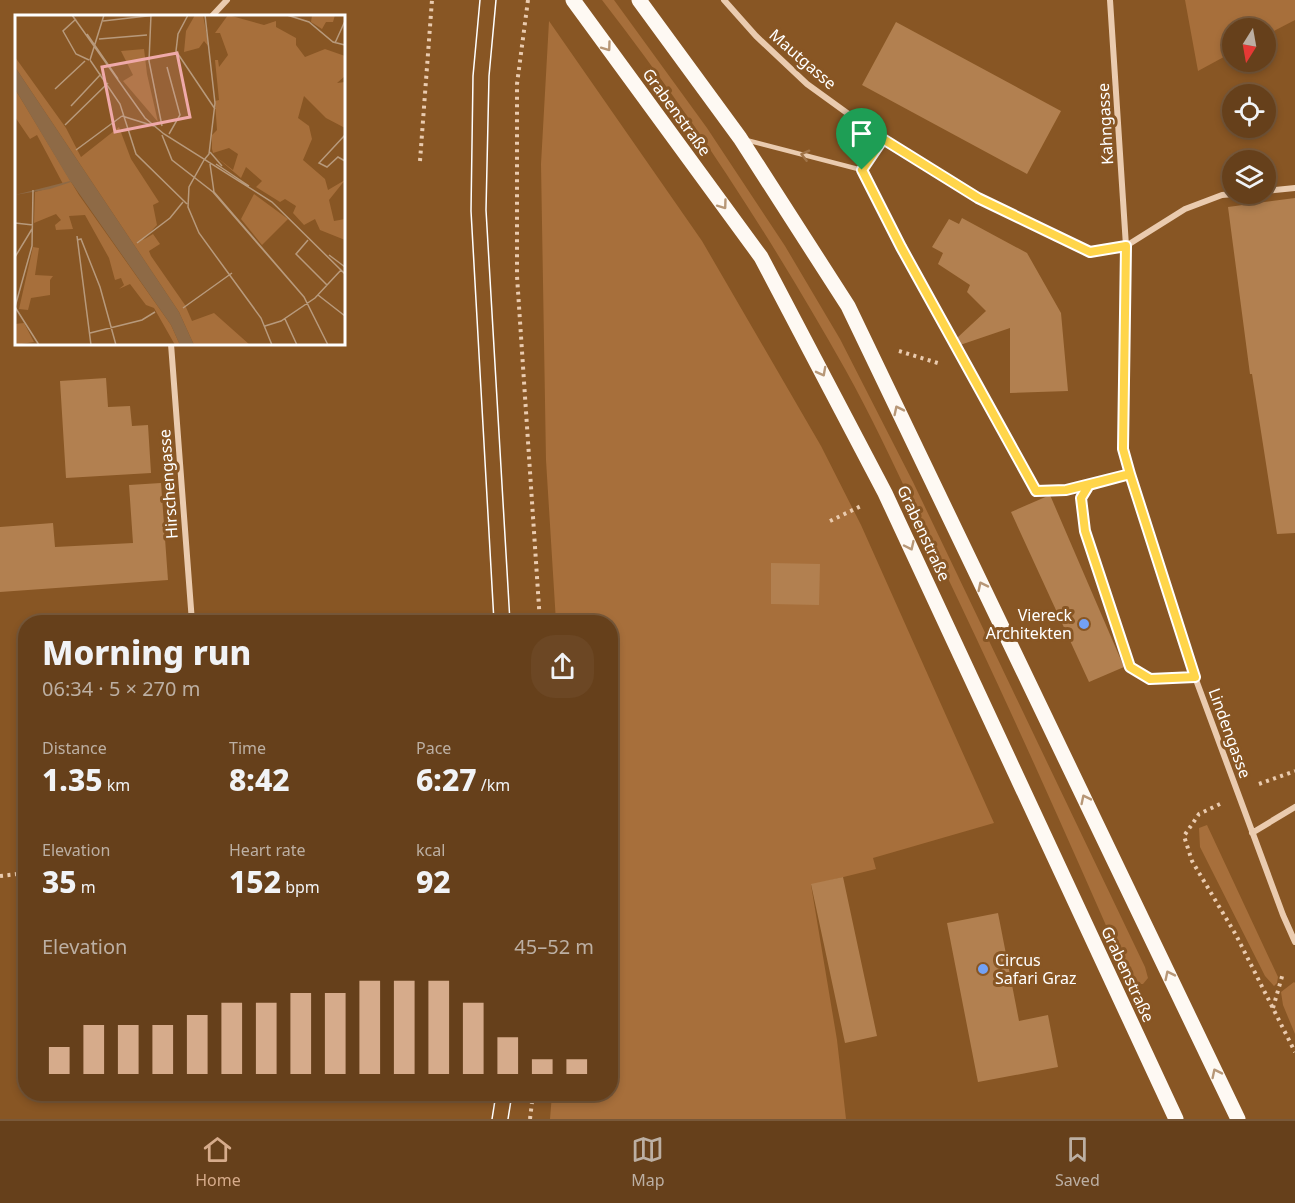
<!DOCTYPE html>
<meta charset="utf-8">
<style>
:root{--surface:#66401b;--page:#6c4724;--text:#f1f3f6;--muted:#bcafa3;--line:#79593a;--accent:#d6ab8b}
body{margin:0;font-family:"Noto Sans",sans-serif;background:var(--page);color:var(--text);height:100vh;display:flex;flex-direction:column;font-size:22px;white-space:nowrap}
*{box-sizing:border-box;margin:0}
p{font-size:20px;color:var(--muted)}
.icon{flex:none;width:33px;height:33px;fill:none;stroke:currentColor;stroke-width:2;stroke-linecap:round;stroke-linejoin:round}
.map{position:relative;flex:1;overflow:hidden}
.details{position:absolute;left:18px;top:615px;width:600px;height:486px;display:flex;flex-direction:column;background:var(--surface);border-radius:24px;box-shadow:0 3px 9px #0003,0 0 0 2px var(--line)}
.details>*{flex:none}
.needle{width:39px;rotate:191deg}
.controls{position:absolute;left:1222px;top:18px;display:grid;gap:12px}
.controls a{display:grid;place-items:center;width:54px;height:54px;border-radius:50%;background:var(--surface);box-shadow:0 3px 9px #0003,0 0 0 2px var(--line);font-size:30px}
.pin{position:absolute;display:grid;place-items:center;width:51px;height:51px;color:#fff;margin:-62px -26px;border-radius:50% 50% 50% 0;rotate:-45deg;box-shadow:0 0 6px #0007}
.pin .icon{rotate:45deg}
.round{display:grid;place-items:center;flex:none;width:63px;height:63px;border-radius:24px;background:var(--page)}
.overview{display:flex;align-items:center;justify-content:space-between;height:102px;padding:0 24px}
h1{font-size:33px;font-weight:800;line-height:45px}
.figures{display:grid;grid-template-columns:repeat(3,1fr);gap:9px;height:102px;padding:6px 24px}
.figures div{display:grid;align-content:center}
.figures b{font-size:30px;font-weight:800}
.figures small{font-size:16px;font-weight:400}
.figures p{font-size:16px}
.chart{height:168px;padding:12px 24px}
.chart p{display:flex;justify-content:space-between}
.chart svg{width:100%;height:108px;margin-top:6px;stroke:var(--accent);stroke-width:6}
.tab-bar{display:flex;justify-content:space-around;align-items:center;height:84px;border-top:2px solid var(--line);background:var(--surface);font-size:16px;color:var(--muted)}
.tab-bar a{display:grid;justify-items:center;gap:3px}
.tab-bar .current{color:var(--accent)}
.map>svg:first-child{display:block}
</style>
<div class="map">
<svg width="1295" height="1119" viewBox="0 0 1295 1119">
<rect width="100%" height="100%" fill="#885624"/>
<!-- green -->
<path fill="#a76f3b" d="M602,0H614L707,128L785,246L840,339L913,482L1145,967L1148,978L1143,984H1136L1129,978C1066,833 1001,688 932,545C904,487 877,426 845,369C773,241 693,117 602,0Z
M1185,0H1295V20L1266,35V28H1233V52L1198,71Z
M549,21L702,241L821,446L861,525L994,823L873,858L876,869L811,885L837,1040L846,1119H550L552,1094H610V622H556L546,460L541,164Z
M1207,825L1278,977L1277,983L1274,986L1265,976L1200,847L1199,828Z
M1294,982L1295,983V1034L1283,1005L1281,992Z"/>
<!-- building -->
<path fill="#b28050" d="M896,22L1061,111L1027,174L862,85Z
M1295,198V533L1277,534L1252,374H1250L1228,207Z
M962,218L1027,253L1061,313L1068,391L1010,393V328L960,345L957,338L986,311L967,292L970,285L938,264L943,253L932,247L949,219L959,224Z
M106,378L108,407L130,406L132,426L148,425L151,473L66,478L60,381Z
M161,483L168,580L0,592V527L53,523L55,547L133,543L129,485Z
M1050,495L1124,667L1089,682L1011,512Z
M771,563L820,564L819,605L771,604Z
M843,877L877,1036L845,1043L811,884Z
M998,913L1019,1021L1048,1015L1058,1067L978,1082L947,923Z"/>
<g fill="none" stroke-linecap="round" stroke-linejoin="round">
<!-- path -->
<path stroke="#eacbaf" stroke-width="4" stroke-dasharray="3 4.5" stroke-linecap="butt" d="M528,0L517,84V276L540,622
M420,161L432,0
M899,351L941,364
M830,521L861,506
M1259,784L1295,771
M1220,804L1199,814L1184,836L1192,861L1236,935L1295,1052
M0,876L26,873
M1273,1008L1283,973
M530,1119L533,1094"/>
<!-- service -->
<path stroke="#eacbaf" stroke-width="4.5" d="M883,139L862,170L901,247L1036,491L1066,490L1130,474
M746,140L862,170
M1089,485L1081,498L1085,531L1130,667L1150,679L1195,677"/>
<!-- minor -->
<path stroke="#eacbaf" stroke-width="6" d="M724,0L756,36L807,84L883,139L978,198L1090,252L1126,246L1185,209L1222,195L1234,194
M1110,0L1126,246L1123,449L1195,677L1283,915L1295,942
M212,16L227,0
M1266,191L1295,188
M171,344L192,622
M1252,833L1295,807"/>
<!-- primary -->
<path stroke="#fef9f3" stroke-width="15" d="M573,0L761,257L885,493L1176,1119
M639,0L740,138L848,306L1238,1119"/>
<!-- tram -->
<path stroke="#fff" stroke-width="1.5" d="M480,0L473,76L471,211L494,622
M496,0L489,76L486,210L510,622
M492,1119L496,1094
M508,1119L512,1094"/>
</g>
<!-- one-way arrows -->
<defs><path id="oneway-chevron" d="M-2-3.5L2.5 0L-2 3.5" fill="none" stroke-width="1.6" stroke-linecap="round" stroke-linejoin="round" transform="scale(1.5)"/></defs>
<g stroke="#b79777">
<use href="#oneway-chevron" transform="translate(607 47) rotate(54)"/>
<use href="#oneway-chevron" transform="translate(723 205) rotate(54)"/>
<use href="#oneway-chevron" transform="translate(822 372) rotate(62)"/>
<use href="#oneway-chevron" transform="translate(898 410) rotate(-116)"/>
<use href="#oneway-chevron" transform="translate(910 546) rotate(65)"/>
<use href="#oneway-chevron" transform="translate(982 586) rotate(-116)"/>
<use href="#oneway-chevron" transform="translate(1085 799) rotate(-116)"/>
<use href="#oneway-chevron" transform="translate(1169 975) rotate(-116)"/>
<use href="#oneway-chevron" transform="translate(1216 1073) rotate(-116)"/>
</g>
<use stroke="#a07347" href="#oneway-chevron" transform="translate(805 155) rotate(-166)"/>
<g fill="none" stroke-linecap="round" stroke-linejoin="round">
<!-- route casing -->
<g stroke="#fff" stroke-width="12">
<path id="route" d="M862,170L901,247L1036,491L1066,490L1130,474L1195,677L1150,679L1130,667L1085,531L1081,498L1089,485L1130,474L1123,449L1126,246L1090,252L978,198L883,139L862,170"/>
</g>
<!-- route -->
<use href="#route" stroke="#ffd54a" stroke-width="8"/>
</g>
<!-- markers -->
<g fill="#73a1f4" stroke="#885624" stroke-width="2">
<circle cx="1084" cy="624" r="6"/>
<circle cx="983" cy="969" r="6"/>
</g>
<g text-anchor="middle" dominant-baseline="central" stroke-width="6" stroke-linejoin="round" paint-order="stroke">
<!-- street labels -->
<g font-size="16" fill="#fff" stroke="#885624">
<text transform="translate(803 59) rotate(41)">Mautgasse</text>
<text transform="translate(677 112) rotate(54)">Grabenstraße</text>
<text transform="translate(1105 124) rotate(-93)">Kahngasse</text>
<text transform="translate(168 484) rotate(-94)">Hirschengasse</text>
<text transform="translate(924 533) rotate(65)">Grabenstraße</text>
<text transform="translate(1230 733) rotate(70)">Lindengasse</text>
<text transform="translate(1128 974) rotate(65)">Grabenstraße</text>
</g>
<!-- poi labels -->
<g font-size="16" fill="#fff" stroke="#885624" text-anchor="end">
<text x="1072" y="615">Viereck<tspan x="1072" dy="18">Architekten</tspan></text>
<text x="995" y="960" text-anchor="start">Circus<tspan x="995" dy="18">Safari Graz</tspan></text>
</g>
</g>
<!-- overview -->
<g transform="translate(15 15)">
<rect width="330" height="330" fill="#885624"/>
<path d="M180,0H188L194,32L189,26L184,33L169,37L171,16ZM213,0L249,10L261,6V12L281,23V30L290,42L310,34L330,41V61L322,68L330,67V113L311,103L289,81L283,103L294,111L297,124L288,145L310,164L313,175L330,165L314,185L319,206L330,204V225L305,215L300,204L289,210L278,198L281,191L270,184L265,187L241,172L247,166L231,152L226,163L200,141L218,155L223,139L214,133L198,138L197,134V120L202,115L200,86L204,85L200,45H203L204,52L213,40L205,18H200ZM297,0H320L318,7H311L307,14L296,7ZM129,34L132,59L143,107L108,66L118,60L106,36ZM0,42L51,113L66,142L104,112L116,144L144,187L138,190L142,210L128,225L138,219L145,229L134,236L136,241L170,290L177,306L199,298L235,330H179L164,297L0,52ZM0,74L64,180L156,310L165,330H160L139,293L131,290L115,269L104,274L109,270L106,263L100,265L94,243L70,200L54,201L58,214L41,215L40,210L46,205L41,199L19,208L20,177L48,169L22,120L15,124L0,102ZM239,179L273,204L247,230L226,204ZM18,232L24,233L20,260L38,261L35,265V280L16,283L13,295L4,294ZM9,308L19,327L0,330V309Z" fill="#a76f3b"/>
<path d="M0,52L164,297L179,330H165L156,310L56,167L35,174L0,180L55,166L0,74Z" fill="#8e6a46"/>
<path fill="none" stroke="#b89a7c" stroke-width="1.5" d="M57,0L130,103L149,119L257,187L330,259M136,0L134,46L147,111M173,0L163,19L161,36L200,94M272,0L294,7L318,27L330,30M61,4L48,16L61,39L74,45M88,6L141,0M72,19L103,64M84,24L132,20M320,28L330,6M75,45L105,89L121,139L172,189M75,45L89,0M152,52L165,100L154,119M40,74L70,46M56,91L86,59M107,101L139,111M50,110L93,68M147,120L157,145L198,177L289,282L313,330M330,120L304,148L312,152L323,142L330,146M61,135L107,101M195,137L207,151M189,145L174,172L173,192L184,218L246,303L257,330M189,145L194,139L200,88L190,0M195,149L199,177L289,282L313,330M201,149L234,171M0,208L18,210M62,221L76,330M62,225L66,224L85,272L101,330M293,225L281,239L312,270M122,228L155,203L168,187M314,240L330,252M0,242L17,214M303,280L330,301M0,292L17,231L18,175M0,292L24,330M168,293L217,258M270,304L282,330M250,311L266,306L300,283L326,255M75,318L127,305L140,297"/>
<path fill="#efa9a9" fill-opacity="0.15" stroke="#efa9a9" stroke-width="3" d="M162,38L175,102L100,117L87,52Z"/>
<rect width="330" height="330" fill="none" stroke="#fff" stroke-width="3"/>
</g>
</svg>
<div class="controls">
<a><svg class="needle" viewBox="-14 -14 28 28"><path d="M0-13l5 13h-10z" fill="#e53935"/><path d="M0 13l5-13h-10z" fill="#bcafa3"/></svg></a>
<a><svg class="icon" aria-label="locate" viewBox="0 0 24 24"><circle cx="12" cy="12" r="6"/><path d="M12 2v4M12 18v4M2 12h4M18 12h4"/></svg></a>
<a><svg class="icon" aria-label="layers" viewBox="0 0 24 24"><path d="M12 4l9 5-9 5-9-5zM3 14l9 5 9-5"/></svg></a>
</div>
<div class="pin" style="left:862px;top:170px;background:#1e9e55"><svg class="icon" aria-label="arrive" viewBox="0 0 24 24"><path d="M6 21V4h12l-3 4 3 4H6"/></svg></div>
<section class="details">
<div class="overview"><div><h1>Morning run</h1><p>06:34 · 5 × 270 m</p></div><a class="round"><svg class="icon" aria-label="share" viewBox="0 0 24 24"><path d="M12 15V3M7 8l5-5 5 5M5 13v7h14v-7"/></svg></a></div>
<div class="figures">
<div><p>Distance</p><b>1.35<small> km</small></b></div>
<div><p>Time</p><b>8:42</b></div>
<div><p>Pace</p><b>6:27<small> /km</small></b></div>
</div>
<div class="figures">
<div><p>Elevation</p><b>35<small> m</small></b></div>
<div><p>Heart rate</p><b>152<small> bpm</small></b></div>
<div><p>kcal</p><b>92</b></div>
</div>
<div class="chart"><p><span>Elevation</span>45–52 m</p>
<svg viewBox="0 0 160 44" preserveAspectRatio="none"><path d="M5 44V33M15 44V24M25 44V24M35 44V24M45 44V20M55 44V15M65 44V15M75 44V11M85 44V11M95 44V6M105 44V6M115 44V6M125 44V15M135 44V29M145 44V38M155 44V38"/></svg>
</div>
</section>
</div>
<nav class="tab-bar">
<a class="current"><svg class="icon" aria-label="home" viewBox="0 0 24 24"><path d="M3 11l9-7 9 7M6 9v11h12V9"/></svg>Home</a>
<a><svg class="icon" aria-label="map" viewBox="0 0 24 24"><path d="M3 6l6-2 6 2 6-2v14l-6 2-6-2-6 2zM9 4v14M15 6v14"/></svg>Map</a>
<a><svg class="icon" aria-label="saved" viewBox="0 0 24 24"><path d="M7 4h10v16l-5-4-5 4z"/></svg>Saved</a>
</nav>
